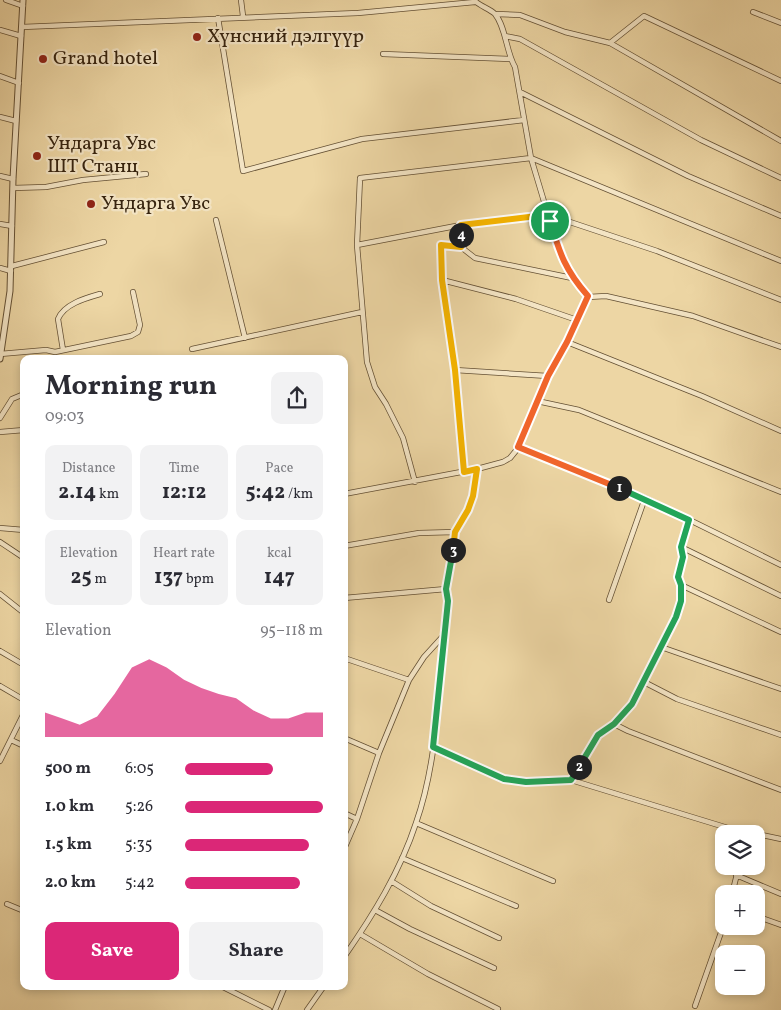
<!DOCTYPE html>
<meta charset="utf-8">
<style>
:root{--surface:#fff;--page:#f2f2f3;--text:#2b2b33;--muted:#7c7c81;--accent:#db2777}
body{margin:0;font-family:Vollkorn,serif;background:var(--page);color:var(--text);height:100vh;display:flex;flex-direction:column;font-size:19px;white-space:nowrap}
*{box-sizing:border-box;margin:0}
p{font-size:16px;color:var(--muted)}
.icon{flex:none;width:28px;height:28px;fill:none;stroke:currentColor;stroke-width:2;stroke-linecap:round;stroke-linejoin:round}
.map{position:relative;flex:1;overflow:hidden}
.details{position:absolute;left:20px;top:355px;width:328px;height:635px;display:flex;flex-direction:column;background:var(--surface);border-radius:10px;box-shadow:0 2px 8px #0003}
.details>*{flex:none}
.buttons{position:absolute;left:715px;top:825px;display:grid;gap:10px}
.buttons a{display:grid;place-items:center;width:50px;height:50px;border-radius:10px;background:var(--surface);box-shadow:0 2px 8px #0003;font-size:25px}
.pin{position:absolute;display:grid;place-items:center;width:42px;height:42px;color:#fff;margin:-21px;border:2px solid #fff;border-radius:50%;box-shadow:0 1px 5px #0007}
.km{position:absolute;width:25px;height:25px;margin:-12px;border-radius:50%;background:#222;color:#fff;font-size:14px;line-height:25px;text-align:center}
.round{display:grid;place-items:center;flex:none;width:52px;height:52px;border-radius:10px;background:var(--page)}
.head{display:flex;align-items:center;justify-content:space-between;height:85px;padding:0 25px}
h1{font-size:28px;font-weight:700;line-height:38px}
.figures{display:grid;grid-template-columns:repeat(3,1fr);gap:8px;height:85px;padding:5px 25px}
.figures div{display:grid;align-content:center;border-radius:10px;background:var(--page);text-align:center}
.figures b{font-size:21px;font-weight:700}
.figures small{font-size:14px;font-weight:400}
.figures p{font-size:14px}
.chart{height:140px;padding:10px 25px}
.chart p{display:flex;justify-content:space-between}
.chart svg{width:100%;height:90px;margin-top:5px;fill:var(--accent);opacity:.7}
.action{display:flex;gap:10px;margin-top:auto;padding:10px 25px}
.action a{flex:1;height:58px;border-radius:10px;background:var(--accent);color:#fff;font-size:20px;font-weight:700;line-height:58px;text-align:center}
.action a+a{background:var(--page);color:var(--text)}
ul{padding:0 25px;list-style:none;font-size:16px}
li{display:grid;grid-template-columns:80px 60px 1fr;align-items:center;height:38px}
li i{height:12px;border-radius:6px;background:var(--accent)}
.map>svg:first-child{display:block}
</style>
<div class="map">
<svg width="781" height="1010" viewBox="0 0 781 1010">
<rect width="100%" height="100%" fill="#edd6a4"/>
<filter id="stains"><feTurbulence type="fractalNoise" baseFrequency=".004" numOctaves="4"/><feColorMatrix values="0 0 0 0 .2 0 0 0 0 .09 0 0 0 0 .02 0 0 0 .5 -.17"/></filter>
<radialGradient id="worn" r=".72"><stop offset=".6" stop-color="#630" stop-opacity="0"/><stop offset="1" stop-color="#630" stop-opacity=".3"/></radialGradient>
<g fill="none" stroke-linecap="round" stroke-linejoin="round">
<!-- minor casing -->
<g stroke="#645034" stroke-width="6">
<path id="minor" d="M6,0L23,6
M241,0L243,16
M475,1C480,6 490,9 495,14C506,27 506,52 515,67L531,158L560,255L572,278L588,297
M753,12L781,23
M495,14L520,15L565,32L610,43L781,141
M218,18L243,171L362,139L524,120
M22,27L358,13L475,2
M0,30L21,36
M505,36L520,39L701,140L781,178
M610,43L644,16L781,81
M383,54L510,59
M0,76L19,83
M520,92L688,176L781,216
M0,117L16,121
M0,176L13,179
M13,188L46,187L83,180L146,174
M216,220L245,338
M0,224L12,226
M461,225V247L441,245L442,280L455,370L464,472
M357,245L461,225L537,216L550,221L564,220L657,251L781,300
M461,247L475,258L572,278
M12,266L104,242
M0,268L11,271
M442,280L516,299L577,320
M567,342L702,396L781,431
M192,349L362,312
M63,350L58,319C64,304 86,298 100,294
M0,354L46,350L55,352L131,336L138,332L140,325L133,292
M455,370L548,376
M537,401L579,410L781,492
M0,418L12,399L24,394
M0,432L24,430
M519,447L645,498L781,565
M415,482L403,438L386,404L375,387L367,362L357,245L360,178L531,158L781,261
M344,494L477,469L503,462L510,458L519,447L548,376L567,342L588,297L606,296L693,316L781,347
M689,520L681,547L781,596
M0,528L24,530
M0,542L24,558
M344,546L419,533L455,532
M681,585L781,632
M0,594L24,613
M344,598L446,589
M609,600L645,498
M661,647L781,689
M0,651L24,665
M347,659L409,680
M644,682L677,699L781,735
M0,686L24,700
M614,724L628,731L781,790
M344,738L379,753
M11,740L24,746
M433,747L504,779L526,781L571,780L728,828L781,839
M0,761L24,713
M571,780L598,735L614,724L633,704L676,617L681,601V585L678,577L683,557L681,547
M344,813L357,819
M416,823L553,881
M344,849L357,819L379,753L409,680L424,657L444,635L448,601L446,589L455,532L468,510L473,496L477,469
M402,858L516,906
M736,875L781,894
M391,881L431,906L499,938
M732,894L739,866
M7,904L24,911
M375,910L410,929L494,968
M756,916L781,925
M360,934L428,974L498,1009
M344,957C373,915 400,872 416,823C437,763 438,698 444,635
M221,986L269,1010
M695,1006L724,924
M275,1010L285,986
M307,1010L324,986"/>
</g>
<!-- tertiary casing -->
<g stroke="#645034" stroke-width="7">
<path id="tertiary" d="M0,359L10,291L13,179L23,0"/>
</g>
<!-- minor -->
<use href="#minor" stroke="#f3e4c4" stroke-width="4.5"/>
<!-- tertiary -->
<use href="#tertiary" stroke="#f3e4c4" stroke-width="5"/>
</g>
<g fill="none" stroke-linecap="round" stroke-linejoin="round">
<!-- split-1 casing -->
<g stroke="#fff" stroke-width="10">
<path id="split-1" d="M550,221C560,254 565,270 588,296L567,342L548,376L518,447L619,488"/>
</g>
<!-- split-2 casing -->
<g stroke="#fff" stroke-width="10">
<path id="split-2" d="M579,767L598,735L614,724L632,704L676,617L681,601V585L678,577L683,557L681,547L689,520L619,488"/>
</g>
<!-- split-3 casing -->
<g stroke="#fff" stroke-width="10">
<path id="split-3" d="M453,550L446,589L448,601L433,747L504,779L526,782L571,780L579,767"/>
</g>
<!-- split-4 casing -->
<g stroke="#fff" stroke-width="10">
<path id="split-4" d="M453,550L455,532L468,510L473,496L477,469L464,472L455,370L442,280L441,245L461,247V235"/>
</g>
<!-- split-5 casing -->
<g stroke="#fff" stroke-width="10">
<path id="split-5" d="M461,235V225L537,216L550,221"/>
</g>
<!-- split-1 -->
<use href="#split-1" stroke="#f0652b" stroke-width="6"/>
<!-- split-2 -->
<use href="#split-2" stroke="#22a559" stroke-width="6"/>
<!-- split-3 -->
<use href="#split-3" stroke="#22a559" stroke-width="6"/>
<!-- split-4 -->
<use href="#split-4" stroke="#f5b400" stroke-width="6"/>
<!-- split-5 -->
<use href="#split-5" stroke="#f5b400" stroke-width="6"/>
</g>
<!-- markers -->
<g fill="#8f2418" stroke="#f3e4c4" stroke-width="2">
<circle cx="197" cy="37" r="5"/>
<circle cx="43" cy="59" r="5"/>
<circle cx="37" cy="156" r="5"/>
<circle cx="91" cy="204" r="5"/>
</g>
<g text-anchor="middle" dominant-baseline="central" stroke-width="4.5" stroke-linejoin="round" paint-order="stroke">
<!-- poi labels -->
<g font-size="20" fill="#37240f" stroke="#f3e4c4" text-anchor="start">
<text x="207" y="37">Хүнсний дэлгүүр</text>
<text x="53" y="59">Grand hotel</text>
<text x="47" y="144">Ундарга Увс<tspan x="47" dy="23">ШТ Станц</tspan></text>
<text x="101" y="204">Ундарга Увс</text>
</g>
</g>
<rect width="100%" height="100%" filter="url(#stains)"/>
<rect width="100%" height="100%" fill="url(#worn)"/>
</svg>
<div class="buttons">
<a><svg class="icon" aria-label="layers" viewBox="0 0 24 24"><path d="M12 4l9 5-9 5-9-5zM3 14l9 5 9-5"/></svg></a>
<a>+</a>
<a>−</a>
</div>
<div class="pin" style="left:550px;top:221px;background:#1e9e55"><svg class="icon" aria-label="arrive" viewBox="0 0 24 24"><path d="M6 21V4h12l-3 4 3 4H6"/></svg></div>
<b class="km" style="left:619px;top:488px">1</b>
<b class="km" style="left:579px;top:767px">2</b>
<b class="km" style="left:453px;top:550px">3</b>
<b class="km" style="left:461px;top:235px">4</b>
<section class="details">
<div class="head"><div><h1>Morning run</h1><p>09:03</p></div><a class="round"><svg class="icon" aria-label="share" viewBox="0 0 24 24"><path d="M12 15V3M7 8l5-5 5 5M5 13v7h14v-7"/></svg></a></div>
<div class="figures">
<div><p>Distance</p><b>2.14<small> km</small></b></div>
<div><p>Time</p><b>12:12</b></div>
<div><p>Pace</p><b>5:42<small> /km</small></b></div>
</div>
<div class="figures">
<div><p>Elevation</p><b>25<small> m</small></b></div>
<div><p>Heart rate</p><b>137<small> bpm</small></b></div>
<div><p>kcal</p><b>147</b></div>
</div>
<div class="chart"><p><span>Elevation</span>95–118 m</p>
<svg viewBox="0 0 160 44" preserveAspectRatio="none"><path d="M0 44V32L10 35L20 38L30 34L40 23L50 10L60 6L70 10L80 16L90 20L100 23L110 25L120 31L130 35L140 35L150 32L160 32V44z"/></svg>
</div>
<ul>
<li><b>500 m</b>6:05<i style="width:64%"></i></li>
<li><b>1.0 km</b>5:26<i style="width:100%"></i></li>
<li><b>1.5 km</b>5:35<i style="width:90%"></i></li>
<li><b>2.0 km</b>5:42<i style="width:83%"></i></li>
</ul>
<div class="action"><a>Save</a><a>Share</a></div>
</section>
</div>
